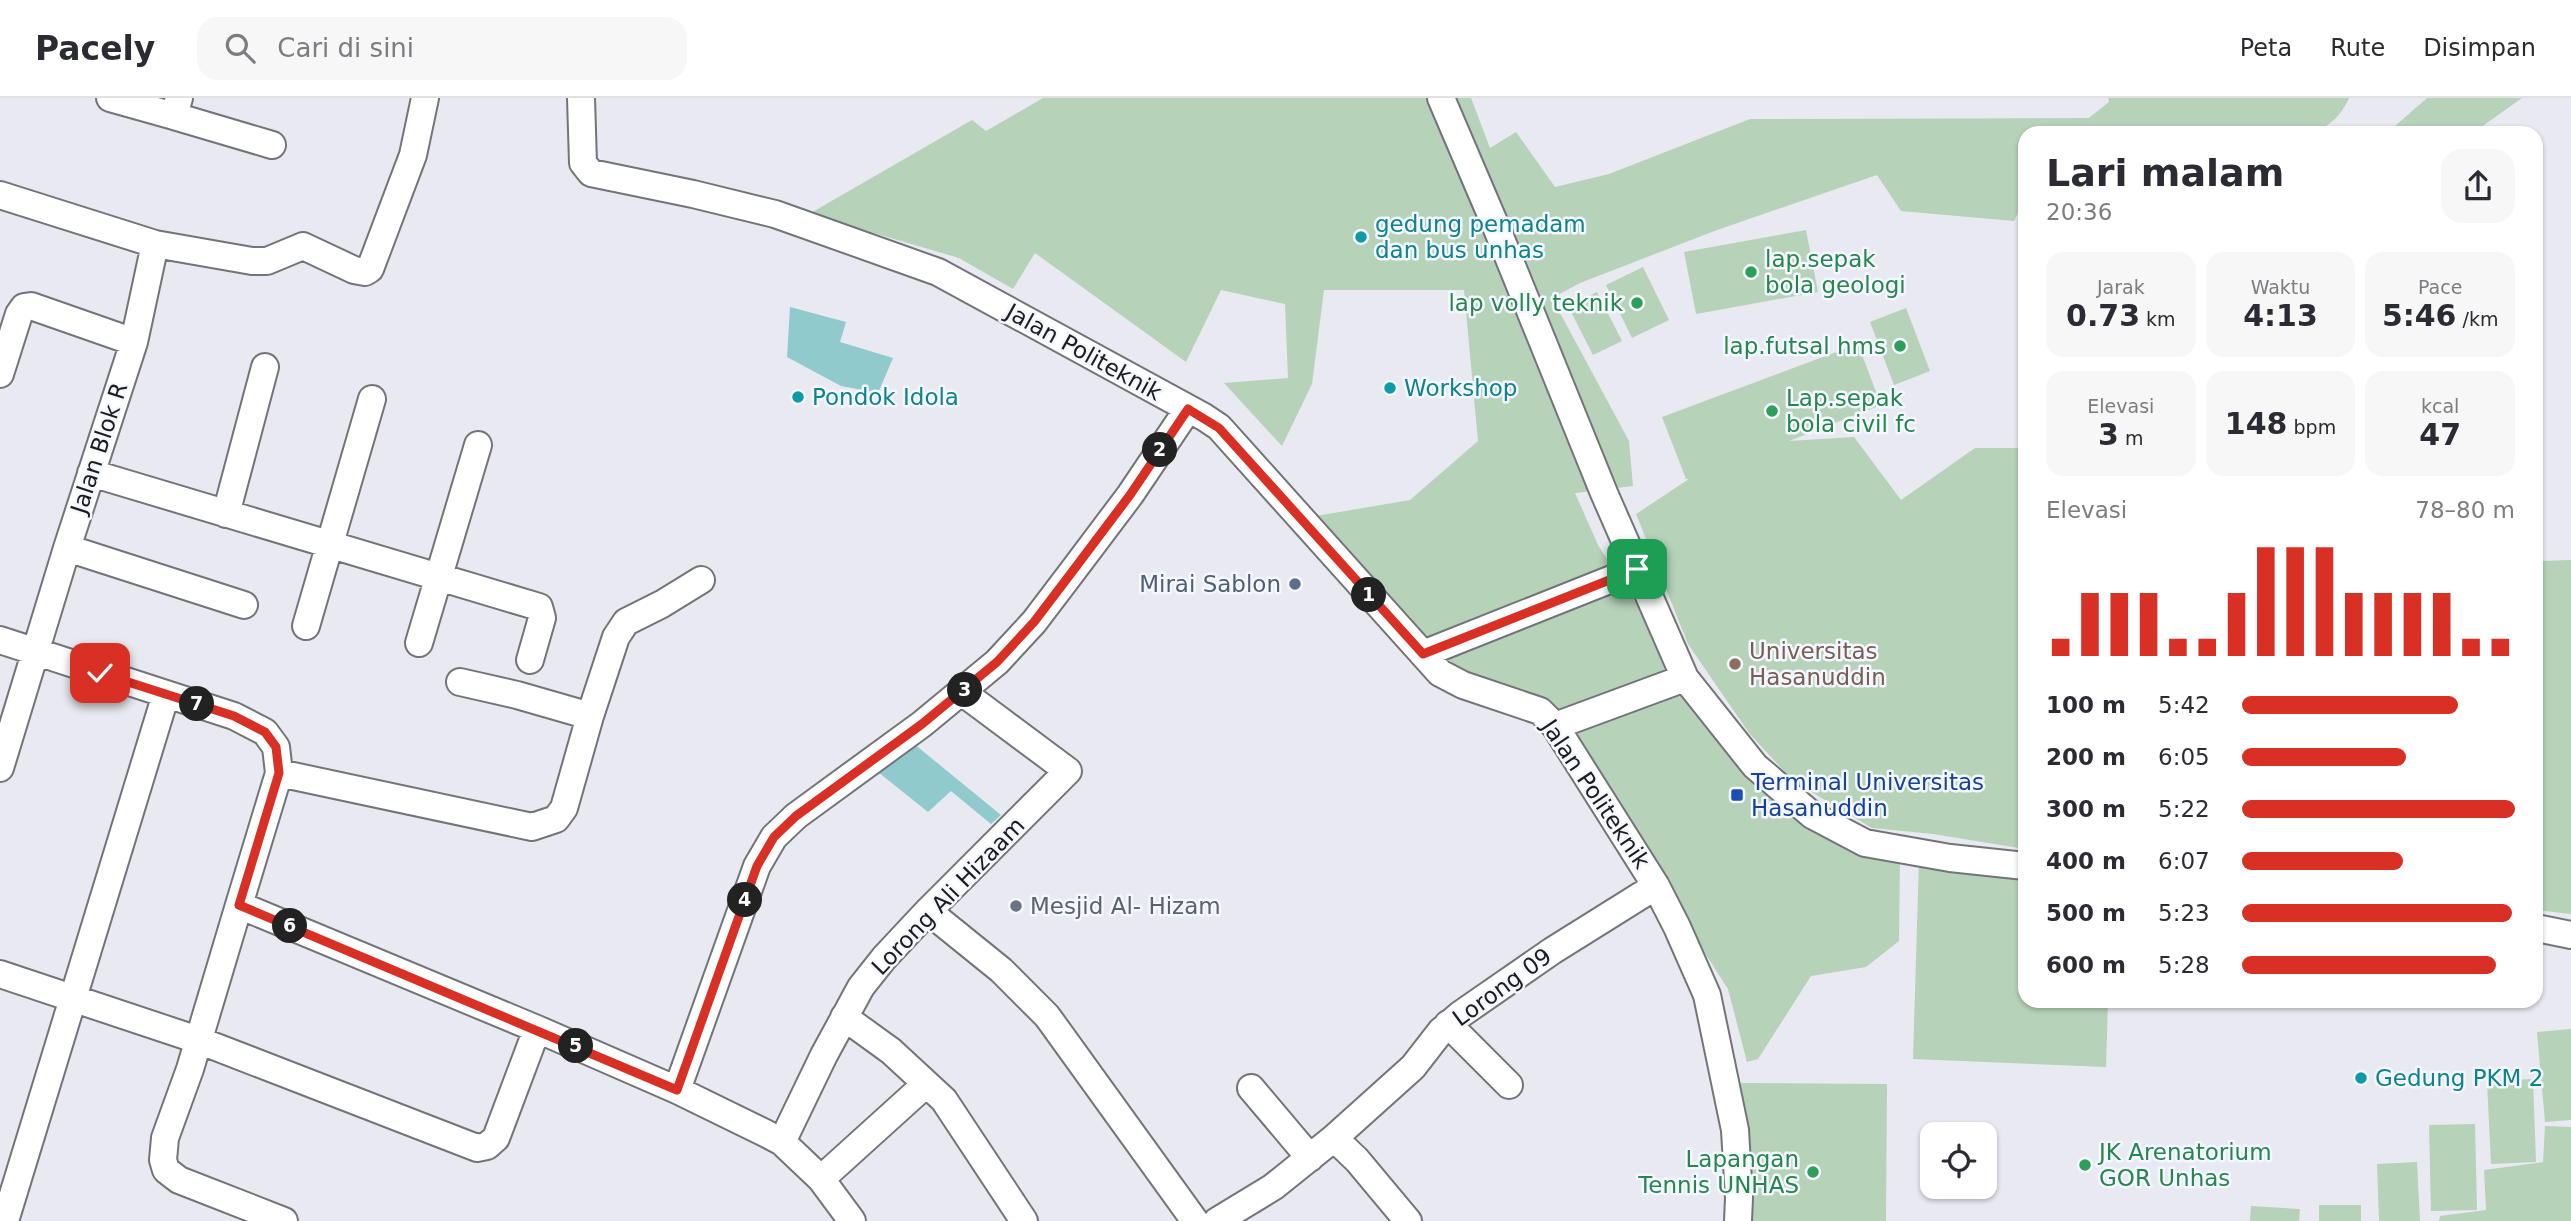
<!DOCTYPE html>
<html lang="id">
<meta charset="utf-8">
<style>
:root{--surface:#fff;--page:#f7f7f7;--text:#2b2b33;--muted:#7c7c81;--line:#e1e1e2;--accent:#d93025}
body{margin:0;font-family:"DejaVu Sans",sans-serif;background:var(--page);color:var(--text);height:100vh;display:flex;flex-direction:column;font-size:26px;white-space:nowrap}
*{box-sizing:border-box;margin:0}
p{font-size:23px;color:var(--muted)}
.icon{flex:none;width:38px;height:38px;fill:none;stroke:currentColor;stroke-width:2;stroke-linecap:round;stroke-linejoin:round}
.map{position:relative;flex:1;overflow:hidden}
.drawer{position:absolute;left:2018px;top:28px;width:525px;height:882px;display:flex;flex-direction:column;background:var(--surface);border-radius:21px;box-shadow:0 2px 5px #0004}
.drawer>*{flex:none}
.buttons{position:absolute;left:1920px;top:1024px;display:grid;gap:14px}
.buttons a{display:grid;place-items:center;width:77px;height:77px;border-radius:14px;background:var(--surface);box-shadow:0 2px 5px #0004;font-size:35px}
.pin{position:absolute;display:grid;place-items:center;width:60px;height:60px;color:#fff;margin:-30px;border-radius:14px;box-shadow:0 4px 10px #0006}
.km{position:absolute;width:35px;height:35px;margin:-18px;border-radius:50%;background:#222;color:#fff;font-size:19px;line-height:35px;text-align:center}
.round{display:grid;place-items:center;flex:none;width:74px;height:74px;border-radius:21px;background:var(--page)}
.overview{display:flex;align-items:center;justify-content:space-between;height:119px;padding:0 28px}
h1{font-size:38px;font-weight:800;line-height:52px}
.figures{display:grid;grid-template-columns:repeat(3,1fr);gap:10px;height:119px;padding:7px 28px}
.figures div{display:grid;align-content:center;border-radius:18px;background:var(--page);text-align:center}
.figures b{font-size:30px;font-weight:800}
.figures small{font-size:19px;font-weight:400}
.figures p{font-size:19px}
.chart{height:196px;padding:14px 28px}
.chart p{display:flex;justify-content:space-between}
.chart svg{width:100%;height:126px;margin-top:7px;stroke:var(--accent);stroke-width:6}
ul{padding:0 28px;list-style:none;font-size:23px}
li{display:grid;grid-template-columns:112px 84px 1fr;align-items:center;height:52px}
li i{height:18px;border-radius:9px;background:var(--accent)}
header{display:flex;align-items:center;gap:42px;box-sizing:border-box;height:98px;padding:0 35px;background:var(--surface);border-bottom:2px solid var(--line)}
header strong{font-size:33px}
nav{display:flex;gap:38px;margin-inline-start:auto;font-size:24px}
.search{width:490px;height:63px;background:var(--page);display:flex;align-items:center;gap:18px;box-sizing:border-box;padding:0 24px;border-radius:21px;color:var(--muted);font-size:26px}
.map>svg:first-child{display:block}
</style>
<header>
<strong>Pacely</strong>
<div class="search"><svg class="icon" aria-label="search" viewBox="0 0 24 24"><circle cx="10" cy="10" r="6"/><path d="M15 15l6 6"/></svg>Cari di sini</div>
<nav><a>Peta</a><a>Rute</a><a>Disimpan</a></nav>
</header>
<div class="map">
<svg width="2571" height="1123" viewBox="0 0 2571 1123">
<rect width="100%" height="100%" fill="#e8e9f1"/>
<!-- green -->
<path fill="#b6d2b9" d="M1043,0H1471L1490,50L1516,34L1555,89L1609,76L1750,21L2089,20L2109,4L2108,0H2349C2341,18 2328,31 2308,35H2025V101L2014,123L1901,113L1877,77L1717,132L1580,185L1552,200L1629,343L1633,388L1575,395L1598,447L1635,504L1682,588L1793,707L1900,756L1899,843L1866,869L1811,878L1758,961L1747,964L1728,891L1662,788L1557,612L1459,573L1402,525L1310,419L1410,402L1478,343L1464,192H1324L1312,286L1282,348L1224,285L1288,280L1285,206L1221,192L1186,264L1035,155L1013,191L959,160L809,116L972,22L986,33Z
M2427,0H2522L2477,32V35H2387Z
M1806,132L1818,194L1696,216L1684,154Z
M1643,169L1669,222L1632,240L1606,187Z
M1597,194L1622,243L1593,257L1568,208Z
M1906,210L1930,273L1894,287L1870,224Z
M1858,246L1881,307L1789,343L1854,339L1901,402L1975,350H2018L2025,385V751L1933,736L1872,730L1793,683L1749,635L1688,546L1636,416L1689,381H1686L1662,319Z
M2571,462V816L2536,812V463Z
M1919,761L2025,775V903H2108L2106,969L1913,961Z
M2293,903H2438L2311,904Z
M2571,931V1022L2545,1024L2537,934Z
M2533,981L2536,1064L2491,1066L2487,983Z
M1741,985L1887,986L1886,1123H1740Z
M2475,1026L2477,1112L2431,1113L2429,1027Z
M2545,1028L2571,1029V1123H2439L2440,1118L2486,1112L2484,1072L2543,1064Z
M2417,1064L2420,1123H2379L2377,1066Z
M2319,1107H2361V1123H2319Z
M2251,1108L2300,1111L2299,1123H2250Z"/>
<!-- water -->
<path fill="#91cacd" d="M790,209L846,224L840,244L893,260L878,295L841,288L787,259Z
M908,641L1001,717L991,726L951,693L928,714L873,670Z"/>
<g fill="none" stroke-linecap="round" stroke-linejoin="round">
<!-- minor casing -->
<g stroke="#73747a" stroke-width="30">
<path id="minor" d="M110,0L174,18L179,0
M581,0L583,65L591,75L693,96L775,116L938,174L1204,319L1219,329L1440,575L1463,587L1540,613L1555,628L1656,788L1677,829L1707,897L1735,1032L1739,1100L1738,1123
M1441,0L1497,131L1604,395L1685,580L1755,668L1812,717L1865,745L1950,760L2025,768
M174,18L272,47
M0,97L155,146L252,163H267L303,148L354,172L365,174L370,171L413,57L425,0
M0,276L19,216L24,209L31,208L134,244
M91,375L539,509L542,520L530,562
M226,416L265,269
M67,450L244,507
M306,528L372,301
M0,542L234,618L265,634L276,649L279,675L239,807L537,931L677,992L765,1035L782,1044L821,1081L852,1123
M419,545L478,347
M1423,556L1637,471
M460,584L517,597L590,618
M1555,628L1685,580
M0,670L67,450L134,244L155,146
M279,675L532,729L556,721L564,710L590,618L616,539L626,524L662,506L701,482
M239,807L190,971L165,1040L163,1062L166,1072L179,1082L284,1123
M928,813L1001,872L1047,918L1195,1123
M2536,830L2571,837
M0,876L198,942L477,1050L487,1048L496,1040L537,931
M844,919L891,953L944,1002L1024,1123
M1448,926L1509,987
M1251,990L1310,1060
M677,992L757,768L774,739L796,718L922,626L997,564L1034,524L1072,474L1130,397L1188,311
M1334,1040L1357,1062L1408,1123
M782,1044L824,957L861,889L884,860L928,813L1068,673L962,594
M821,1081L926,986
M5,1123L166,596
M1217,1123L1273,1089L1334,1040L1413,969L1441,933L1461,916L1552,853L1656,788"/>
</g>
<!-- minor -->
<use href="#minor" stroke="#fff" stroke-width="26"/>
</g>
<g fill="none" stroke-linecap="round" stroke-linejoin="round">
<!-- route casing -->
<g stroke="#fff" stroke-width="14">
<path id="route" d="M100,575L234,618L265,634L276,649L279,675L239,807L677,992L757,768L774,739L796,718L922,626L997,564L1034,524L1072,474L1130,397L1188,311L1219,330L1423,556L1637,471"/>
</g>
<!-- route -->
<use href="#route" stroke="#d93025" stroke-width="9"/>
</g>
<!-- markers -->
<g fill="#0f9aa8" stroke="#f5f7fe" stroke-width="2.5">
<circle cx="1361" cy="139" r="7"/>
<circle cx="1390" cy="290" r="7"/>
<circle cx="798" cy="299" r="7"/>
<circle cx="2361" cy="980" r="7"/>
</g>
<g fill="#2e9e5b" stroke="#f5f7fe" stroke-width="2.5">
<circle cx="1751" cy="174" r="7"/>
<circle cx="1637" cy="205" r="7"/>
<circle cx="1900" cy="248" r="7"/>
<circle cx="1772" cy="313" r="7"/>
<circle cx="2085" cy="1067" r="7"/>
<circle cx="1813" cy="1074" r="7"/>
</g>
<circle fill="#5c6f8a" stroke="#f5f7fe" stroke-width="2.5" cx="1295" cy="486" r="7"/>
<circle fill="#8d6e63" stroke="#f5f7fe" stroke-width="2.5" cx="1735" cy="566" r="7"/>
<rect fill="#1a4fb4" stroke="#f5f7fe" stroke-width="2.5" x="1730" y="690" width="14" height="14" rx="3.5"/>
<circle fill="#6b7280" stroke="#f5f7fe" stroke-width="2.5" cx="1016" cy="808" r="7"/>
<g text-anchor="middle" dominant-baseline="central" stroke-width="5" stroke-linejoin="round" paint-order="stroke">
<!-- culture labels -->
<g font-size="23" fill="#0d838f" stroke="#f5f7fe" text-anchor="start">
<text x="1375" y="126">gedung pemadam<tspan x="1375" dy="26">dan bus unhas</tspan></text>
<text x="1404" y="290">Workshop</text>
<text x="812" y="299">Pondok Idola</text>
<text x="2375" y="980">Gedung PKM 2</text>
</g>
<!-- leisure labels -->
<g font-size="23" fill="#27864d" stroke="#f5f7fe" text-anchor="start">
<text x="1765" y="161">lap.sepak<tspan x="1765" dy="26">bola geologi</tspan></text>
<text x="1623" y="205" text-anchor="end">lap volly teknik</text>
<text x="1886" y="248" text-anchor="end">lap.futsal hms</text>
<text x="1786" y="300">Lap.sepak<tspan x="1786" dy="26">bola civil fc</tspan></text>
<text x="2099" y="1054">JK Arenatorium<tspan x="2099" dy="26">GOR Unhas</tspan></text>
<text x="1799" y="1061" text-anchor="end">Lapangan<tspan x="1799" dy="26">Tennis UNHAS</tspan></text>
</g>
<!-- street labels -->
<g font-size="23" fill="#1b1c1e" stroke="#f5f7fe">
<text transform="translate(1084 254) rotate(29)">Jalan Politeknik</text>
<text transform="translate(99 350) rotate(-72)">Jalan Blok R</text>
<text transform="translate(1596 696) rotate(56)">Jalan Politeknik</text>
<text transform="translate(948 798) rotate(-46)">Lorong Ali Hizaam</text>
<text transform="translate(1502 889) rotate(-36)">Lorong 09</text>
</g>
<!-- service labels -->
<g font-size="23" fill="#4e5e75" stroke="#f5f7fe" text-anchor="end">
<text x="1281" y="486">Mirai Sablon</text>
</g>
<!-- education labels -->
<g font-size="23" fill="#785e54" stroke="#f5f7fe" text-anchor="start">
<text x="1749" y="553">Universitas<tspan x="1749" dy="26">Hasanuddin</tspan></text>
</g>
<!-- transit labels -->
<g font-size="23" fill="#164399" stroke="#f5f7fe" text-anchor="start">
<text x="1751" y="684">Terminal Universitas<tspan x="1751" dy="26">Hasanuddin</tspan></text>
</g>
<!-- worship labels -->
<g font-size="23" fill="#5b616d" stroke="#f5f7fe" text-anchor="start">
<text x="1030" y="808">Mesjid Al- Hizam</text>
</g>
</g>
</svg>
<div class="buttons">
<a><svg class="icon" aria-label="locate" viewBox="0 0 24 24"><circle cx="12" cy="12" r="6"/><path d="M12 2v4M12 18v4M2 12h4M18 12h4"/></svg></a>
</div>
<div class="pin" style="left:1637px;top:471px;background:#1e9e55"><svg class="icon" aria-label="arrive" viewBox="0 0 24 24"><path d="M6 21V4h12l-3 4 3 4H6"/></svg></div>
<div class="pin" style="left:100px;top:575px;background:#d93025"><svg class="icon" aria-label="check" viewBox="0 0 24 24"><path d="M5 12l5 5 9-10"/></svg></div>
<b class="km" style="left:1369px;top:497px">1</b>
<b class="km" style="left:1160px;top:352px">2</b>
<b class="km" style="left:965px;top:592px">3</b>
<b class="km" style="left:745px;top:802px">4</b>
<b class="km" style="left:576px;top:948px">5</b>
<b class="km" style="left:290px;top:828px">6</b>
<b class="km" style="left:197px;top:606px">7</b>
<section class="drawer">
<div class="overview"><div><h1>Lari malam</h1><p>20:36</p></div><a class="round"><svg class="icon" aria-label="share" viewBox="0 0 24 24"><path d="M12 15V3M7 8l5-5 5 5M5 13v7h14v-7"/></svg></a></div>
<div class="figures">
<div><p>Jarak</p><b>0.73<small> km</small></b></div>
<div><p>Waktu</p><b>4:13</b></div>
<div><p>Pace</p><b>5:46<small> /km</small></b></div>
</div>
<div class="figures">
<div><p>Elevasi</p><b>3<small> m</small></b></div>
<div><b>148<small> bpm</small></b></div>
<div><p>kcal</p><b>47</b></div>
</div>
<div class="chart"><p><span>Elevasi</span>78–80 m</p>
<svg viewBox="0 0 160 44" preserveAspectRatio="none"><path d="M5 44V38M15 44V22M25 44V22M35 44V22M45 44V38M55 44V38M65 44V22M75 44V6M85 44V6M95 44V6M105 44V22M115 44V22M125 44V22M135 44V22M145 44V38M155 44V38"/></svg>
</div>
<ul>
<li><b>100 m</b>5:42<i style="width:79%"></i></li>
<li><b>200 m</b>6:05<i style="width:60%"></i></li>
<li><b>300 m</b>5:22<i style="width:100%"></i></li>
<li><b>400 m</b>6:07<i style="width:59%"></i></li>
<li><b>500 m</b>5:23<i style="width:99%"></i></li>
<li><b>600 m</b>5:28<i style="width:93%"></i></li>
</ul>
</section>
</div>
